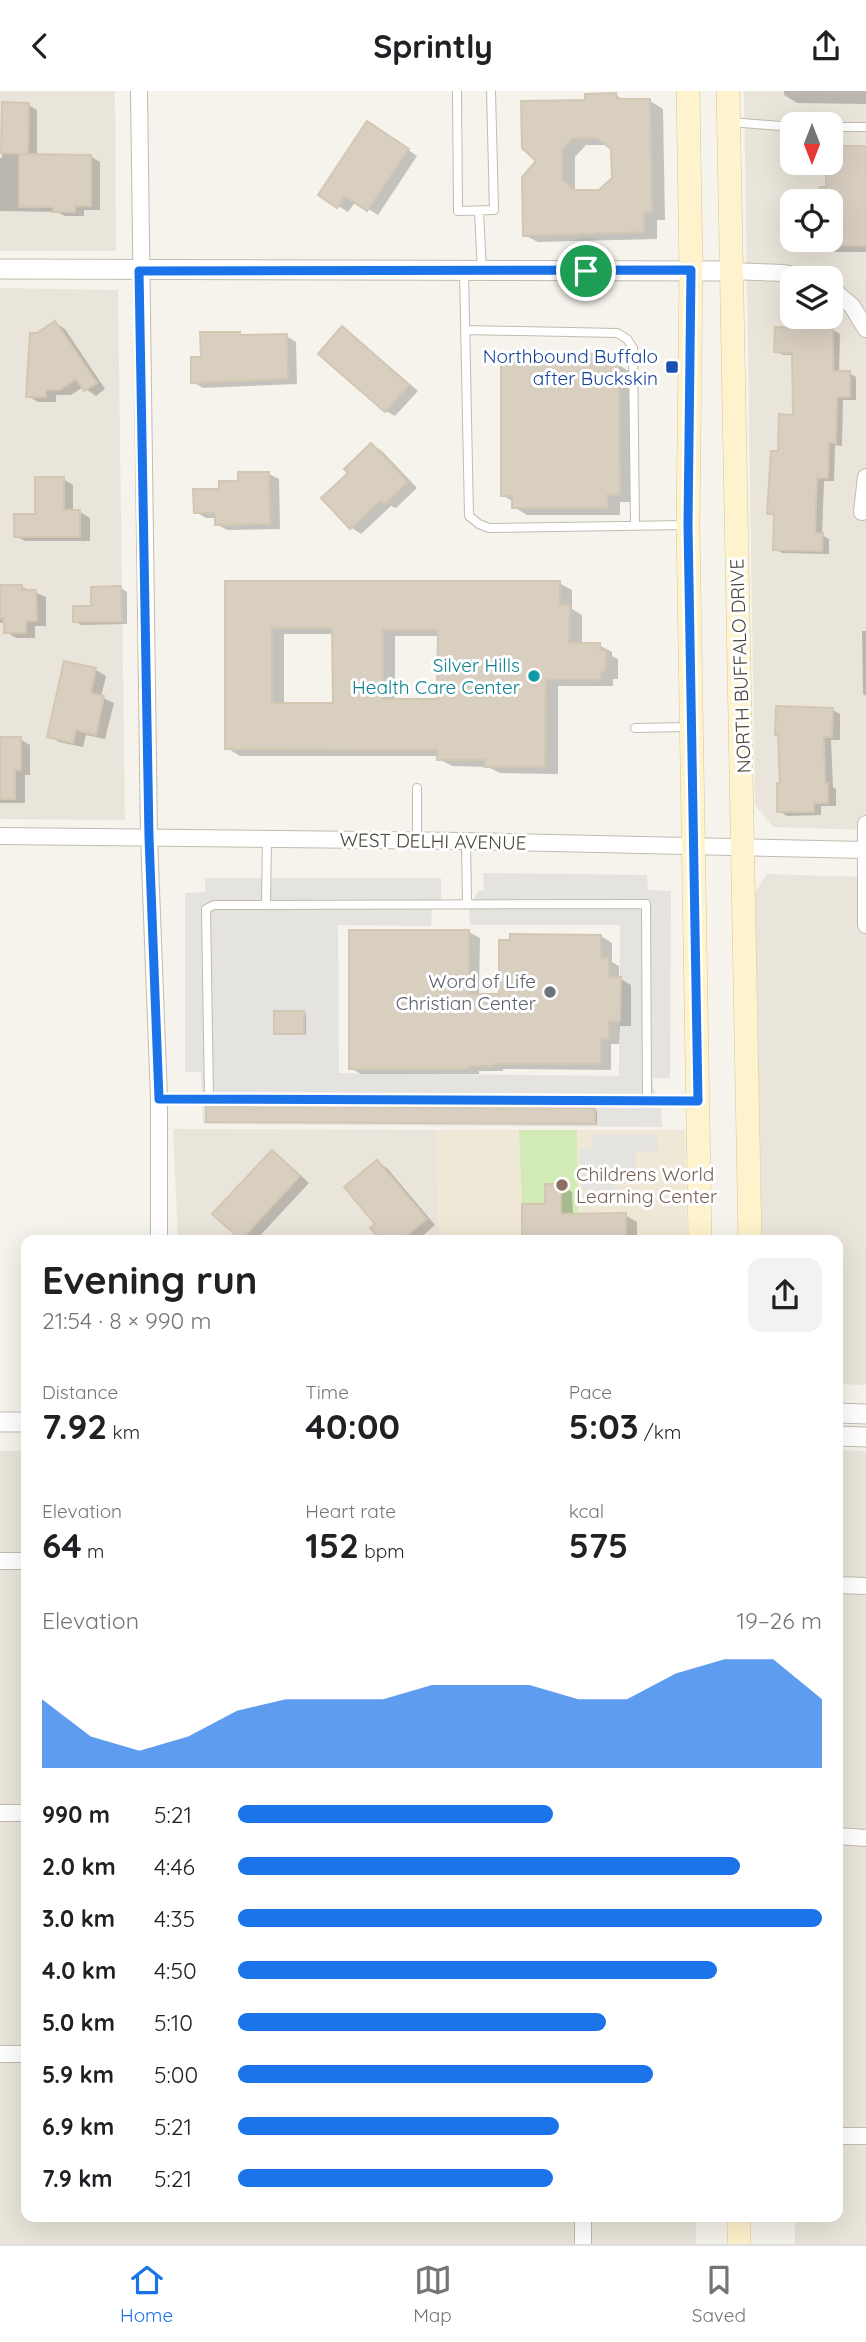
<!DOCTYPE html>
<meta charset="utf-8">
<style>
:root{--surface:#fff;--page:#f2f2f2;--text:#202124;--muted:#757577;--line:#e0e0e0;--accent:#1a73e8}
body{margin:0;font-family:Quicksand,sans-serif;background:var(--page);color:var(--text);height:100vh;display:flex;flex-direction:column;font-size:26px;white-space:nowrap}
*{box-sizing:border-box;margin:0}
p{font-size:23px;color:var(--muted)}
.icon{flex:none;width:38px;height:38px;fill:none;stroke:currentColor;stroke-width:2;stroke-linecap:round;stroke-linejoin:round}
.map{position:relative;flex:1;overflow:hidden}
.side{position:absolute;left:21px;top:1144px;width:822px;height:987px;display:flex;flex-direction:column;background:var(--surface);border-radius:14px;box-shadow:0 7px 28px #0002}
.side>*{flex:none}
.needle{width:46px;rotate:180deg}
.tools{position:absolute;left:780px;top:21px;display:grid;gap:14px}
.tools a{display:grid;place-items:center;width:63px;height:63px;border-radius:14px;background:var(--surface);box-shadow:0 7px 28px #0002;font-size:35px}
.pin{position:absolute;display:grid;place-items:center;width:60px;height:60px;color:#fff;margin:-30px;border:4px solid #fff;border-radius:50%;box-shadow:0 2px 7px #0007}
.round{display:grid;place-items:center;flex:none;width:74px;height:74px;border-radius:14px;background:var(--page)}
.overview{display:flex;align-items:center;justify-content:space-between;height:119px;padding:0 21px}
h1{font-size:38px;font-weight:700;line-height:52px}
.figures{display:grid;grid-template-columns:repeat(3,1fr);gap:10px;height:119px;padding:7px 21px}
.figures div{display:grid;align-content:center}
.figures b{font-size:35px;font-weight:700}
.figures small{font-size:19px;font-weight:400}
.figures p{font-size:19px}
.chart{height:196px;padding:14px 21px}
.chart p{display:flex;justify-content:space-between}
.chart svg{width:100%;height:126px;margin-top:7px;fill:var(--accent);opacity:.7}
ul{padding:0 21px;list-style:none;font-size:23px}
li{display:grid;grid-template-columns:112px 84px 1fr;align-items:center;height:52px}
li i{height:18px;border-radius:9px;background:var(--accent)}
header{display:flex;justify-content:space-between;align-items:center;height:91px;padding:0 21px;background:var(--surface);font-size:32px;font-weight:700}
.tabs{display:flex;justify-content:space-around;align-items:center;height:98px;border-top:2px solid var(--line);background:var(--surface);font-size:19px;color:var(--muted)}
.tabs a{display:grid;justify-items:center;gap:4px}
.tabs .current{color:var(--accent)}
.map>svg:first-child{display:block}
</style>
<header><svg class="icon" aria-label="back" viewBox="0 0 24 24"><path d="M15 5l-7 7 7 7"/></svg>Sprintly<svg class="icon" aria-label="share" viewBox="0 0 24 24"><path d="M12 15V3M7 8l5-5 5 5M5 13v7h14v-7"/></svg></header>
<div class="map">
<svg width="866" height="2153" viewBox="0 0 866 2153">
<rect width="100%" height="100%" fill="#f6f3ec"/>
<!-- residential -->
<path fill="#eae5da" fill-rule="evenodd" d="M0,0H115L116,160H0Z
M744,0H866V739L773,736L755,714ZM793,33H831V72H793ZM793,110H831V149H793ZM793,187H831V226H793Z
M0,197L118,199L125,729L0,728Z
M767,783L866,786V1294L838,1293V1150H762L755,802Z
M173,1038L437,1039L439,1150H178Z
M838,1359L866,1360V2153H795V2126H838Z
M0,1360H26V2126H696V2153H0Z"/>
<!-- education -->
<path fill="#efe8d6" d="M437,1039H685L687,1150H439Z"/>
<!-- green -->
<path fill="#d2eab5" d="M519,1039H577L578,1123H549V1113H522Z"/>
<!-- parking -->
<path fill="#e5e3e0" d="M483,782L647,784L648,799L671,800L670,987H653V996L661,1019L662,1036L203,1033L201,981H185V802L205,801V787H441V817L432,818L431,835L338,834L339,982L619,985L620,834H470L469,818L478,800L484,799Z
M592,1044H657L658,1061L636,1060V1089H615V1099H580V1058L593,1057Z"/>
<!-- shadow -->
<path fill="#0003" fill-rule="evenodd" d="M784,0H866V13L797,12L784,4Z
M616,4L626,10H650L663,18L665,129H657V148L538,151L524,144L538,70L586,10ZM586,54H609L613,57V88L600,100L578,101L575,98V66Z
M4,13L28,14L37,19V65H90L100,71V119H84V125H65L57,121L0,120V67H2Z
M377,38L417,65L378,124L356,110L348,121L320,104Z
M866,57V161H835L821,153V149H831V110H822V97H828V72Z
M55,232L65,238L105,298L96,305L83,296L71,304H56V311H38L28,305L38,243Z
M342,237L352,243L418,300L395,325L386,320Z
M833,239L840,243L839,282H849L856,286V309H843L842,355L835,354L834,390H824L822,444L829,448V463L782,462L775,458V426L768,422L780,362L795,325L794,264H783L776,260Z
M240,243L245,246L286,245L296,251L297,293L203,297L193,291L203,268Z
M604,265L632,282L633,411H620V424H527L514,416V411L502,404Z
M372,354L382,360L417,397L396,417L391,415L361,443L352,437L323,407L350,382Z
M269,383L279,388L280,438L227,439L217,433V427H206L196,421L221,399Z
M63,388L73,394V421H80L90,427V450H25L15,445L36,424Z
M227,492H559L572,499V518L582,524V554H599L612,561V565L618,568V588H613V595H558V683L500,682L488,676L452,675L439,668V665H240L227,657ZM284,543H333L335,614H284ZM395,545H439V610L395,609Z
M0,496H22L46,506V535H35V547H16L6,541V532H0Z
M121,497L127,501V533L81,534L75,530Z
M862,540H866V605L863,603Z
M66,572L96,579L106,585L101,606L114,612L105,648L86,644L83,656L59,651L49,645Z
M833,619L840,623V649H831L833,696L836,698V715H821V724L787,725L779,720L782,694L780,645Z
M0,648H20L30,654V684H25V712H0Z
M469,841L480,847L479,905L501,904L601,845L612,852V871L619,875V887L631,894V935H620L619,953H611V979L503,978V980H479V983H361L350,977Z
M304,921L306,923V944L276,942Z
M594,1018L597,1020V1034L207,1030Z
M272,1061L282,1067L309,1092L255,1150H246L242,1148Z
M377,1071L387,1077L435,1134L417,1150H384L377,1134Z
M560,1094L572,1101L573,1124H625L637,1131V1150H524Z"/>
<!-- building -->
<path fill="#d8cfc1" stroke="#d3c7b4" stroke-width="2" fill-rule="evenodd" d="M616,2L617,8H650L652,122H644V141L523,145L522,86L536,70L522,57L521,10L585,9V3ZM572,47H597L611,58L612,87L599,99H575L562,89V59Z
M2,11L29,12L28,63L1,62Z
M367,30L409,58L367,120L345,105L337,117L318,104Z
M831,55H866V155L831,154V110H820V96H826V72H831Z
M19,63L91,64V115H75V121H53V116H19Z
M55,230L97,292L84,300L76,288L60,299H46V306H26L30,242H37Z
M342,235L409,294L385,321L318,263Z
M775,236L833,238V280H850V306H837L836,352L829,351L828,387H817L815,442H823L822,460L773,459L774,423H767L771,360H778L779,323L793,324L792,262L774,261Z
M200,241H240V244L287,243L288,288L191,292V266H201Z
M510,262L605,263V272H619L620,404H607L608,417H512V405H501V272H510Z
M371,352L408,391L385,413L381,409L350,438L321,407L348,382L344,378Z
M238,381H269L270,433L215,434V422H194L193,398H219V390H238Z
M35,386H64V419H80V446H14V423H35Z
M225,490H560V514H570L569,552H600V559H606L605,581H601V589L546,588L545,676H485V669H437V659L225,658ZM272,537H332L333,612H272ZM383,539H438L437,608H383Z
M0,494H22V499H36L37,530H26V542H4V527H0Z
M121,495L122,531H73V515H91V496Z
M64,570L96,577L91,602L104,605L96,644L76,639L73,652L47,646Z
M776,615L833,617L832,646H824L825,692H828V712H814V721H777V692H780L778,644H775Z
M0,646H21V679H15V708H0Z
M349,839H469V903H499V849H510V843L601,844V867H609V886H621L620,930H609V948H601V973H493V975H469V978H349Z
M274,920H304V943H274Z
M206,1015L595,1017V1033L206,1031Z
M272,1059L300,1085L241,1149L212,1123Z
M377,1069L427,1128L400,1150H381L370,1137L375,1133L344,1096Z
M545,1093H561V1123L626,1122V1150H522V1113H545Z"/>
<g fill="none" stroke-linecap="round" stroke-linejoin="round">
<!-- service casing -->
<g stroke="#c2bbae" stroke-width="10">
<path id="service" d="M457,0L458,120L494,119L491,0
M731,31L793,36
M831,36H866
M479,120L482,180
M464,180L469,425L479,433L489,437L685,434
M465,239L617,242L627,248L633,257L635,435
M635,637L688,636
M417,697V750
M466,750L467,812
M266,812L267,748
M209,1007L206,818L214,814L646,813L647,1009
M159,1008L695,1010"/>
</g>
<!-- minor casing -->
<g stroke="#c2bbae" stroke-width="18">
<path id="minor" d="M139,0L149,746L159,1008V1150
M730,180L784,182L811,187
M831,197L852,215L866,238
M862,421L866,386
M866,733V834
M0,745L466,750L866,759
M0,1470H26
M838,1494L866,1495
M0,1722H26
M838,1745L866,1747
M0,1963H26
M838,2045H866
M583,2126V2153"/>
</g>
<!-- tertiary casing -->
<g stroke="#c2bbae" stroke-width="21">
<path id="tertiary" d="M0,178L730,180
M838,1322L866,1323
M0,1331H26
M838,1345L866,1346"/>
</g>
<!-- secondary casing -->
<g stroke="#d6c79b" stroke-width="24">
<path id="secondary" d="M688,0L691,179L688,434L700,1150
M728,0C735,383 746,766 750,1150
M739,2126V2153"/>
</g>
<!-- service -->
<use href="#service" stroke="#fff" stroke-width="8"/>
<!-- minor -->
<use href="#minor" stroke="#fff" stroke-width="16"/>
<!-- tertiary -->
<use href="#tertiary" stroke="#fff" stroke-width="19"/>
<!-- secondary -->
<use href="#secondary" stroke="#fff3cd" stroke-width="23"/>
</g>
<g fill="none" stroke-linecap="round" stroke-linejoin="round">
<!-- route casing -->
<g stroke="#fff" stroke-width="14">
<path id="route" d="M691,179L688,434L698,1010L159,1008L149,746L139,180Z"/>
</g>
<!-- route -->
<use href="#route" stroke="#1a73e8" stroke-width="9"/>
</g>
<!-- markers -->
<rect fill="#1a4fb4" stroke="#fff" stroke-width="2.5" x="665" y="269" width="14" height="14" rx="3.5"/>
<circle fill="#0f9aa8" stroke="#fff" stroke-width="2.5" cx="534" cy="585" r="7"/>
<circle fill="#6b7280" stroke="#fff" stroke-width="2.5" cx="550" cy="901" r="7"/>
<circle fill="#8d6e63" stroke="#fff" stroke-width="2.5" cx="562" cy="1094" r="7"/>
<g text-anchor="middle" dominant-baseline="central" stroke-width="6" stroke-linejoin="round" paint-order="stroke">
<!-- transit labels -->
<g font-size="19" fill="#164399" stroke="#fff" text-anchor="end">
<text x="658" y="265">Northbound Buffalo<tspan x="658" dy="22">after Buckskin</tspan></text>
</g>
<!-- culture labels -->
<g font-size="19" fill="#0d838f" stroke="#fff" text-anchor="end">
<text x="520" y="574">Silver Hills<tspan x="520" dy="22">Health Care Center</tspan></text>
</g>
<!-- street labels -->
<g font-size="19" fill="#4b4439" stroke="#fff">
<text transform="translate(740 575) rotate(-92)">NORTH BUFFALO DRIVE</text>
<text transform="translate(433 750) rotate(1)">WEST DELHI AVENUE</text>
</g>
<!-- worship labels -->
<g font-size="19" fill="#5b616d" stroke="#fff" text-anchor="end">
<text x="536" y="890">Word of Life<tspan x="536" dy="22">Christian Center</tspan></text>
</g>
<!-- education labels -->
<g font-size="19" fill="#785e54" stroke="#fff" text-anchor="start">
<text x="576" y="1083">Childrens World<tspan x="576" dy="22">Learning Center</tspan></text>
</g>
</g>
</svg>
<div class="tools">
<a><svg class="needle" viewBox="-14 -14 28 28"><path d="M0-13l5 13h-10z" fill="#e53935"/><path d="M0 13l5-13h-10z" fill="#757577"/></svg></a>
<a><svg class="icon" aria-label="locate" viewBox="0 0 24 24"><circle cx="12" cy="12" r="6"/><path d="M12 2v4M12 18v4M2 12h4M18 12h4"/></svg></a>
<a><svg class="icon" aria-label="layers" viewBox="0 0 24 24"><path d="M12 4l9 5-9 5-9-5zM3 14l9 5 9-5"/></svg></a>
</div>
<div class="pin" style="left:586px;top:180px;background:#1e9e55"><svg class="icon" aria-label="arrive" viewBox="0 0 24 24"><path d="M6 21V4h12l-3 4 3 4H6"/></svg></div>
<section class="side">
<div class="overview"><div><h1>Evening run</h1><p>21:54 · 8 × 990 m</p></div><a class="round"><svg class="icon" aria-label="share" viewBox="0 0 24 24"><path d="M12 15V3M7 8l5-5 5 5M5 13v7h14v-7"/></svg></a></div>
<div class="figures">
<div><p>Distance</p><b>7.92<small> km</small></b></div>
<div><p>Time</p><b>40:00</b></div>
<div><p>Pace</p><b>5:03<small> /km</small></b></div>
</div>
<div class="figures">
<div><p>Elevation</p><b>64<small> m</small></b></div>
<div><p>Heart rate</p><b>152<small> bpm</small></b></div>
<div><p>kcal</p><b>575</b></div>
</div>
<div class="chart"><p><span>Elevation</span>19–26 m</p>
<svg viewBox="0 0 160 44" preserveAspectRatio="none"><path d="M0 44V20L10 33L20 38L30 33L40 24L50 20L60 20L70 20L80 15L90 15L100 15L110 20L120 20L130 11L140 6L150 6L160 20V44z"/></svg>
</div>
<ul>
<li><b>990 m</b>5:21<i style="width:54%"></i></li>
<li><b>2.0 km</b>4:46<i style="width:86%"></i></li>
<li><b>3.0 km</b>4:35<i style="width:100%"></i></li>
<li><b>4.0 km</b>4:50<i style="width:82%"></i></li>
<li><b>5.0 km</b>5:10<i style="width:63%"></i></li>
<li><b>5.9 km</b>5:00<i style="width:71%"></i></li>
<li><b>6.9 km</b>5:21<i style="width:55%"></i></li>
<li><b>7.9 km</b>5:21<i style="width:54%"></i></li>
</ul>
</section>
</div>
<nav class="tabs">
<a class="current"><svg class="icon" aria-label="home" viewBox="0 0 24 24"><path d="M3 11l9-7 9 7M6 9v11h12V9"/></svg>Home</a>
<a><svg class="icon" aria-label="map" viewBox="0 0 24 24"><path d="M3 6l6-2 6 2 6-2v14l-6 2-6-2-6 2zM9 4v14M15 6v14"/></svg>Map</a>
<a><svg class="icon" aria-label="saved" viewBox="0 0 24 24"><path d="M7 4h10v16l-5-4-5 4z"/></svg>Saved</a>
</nav>
